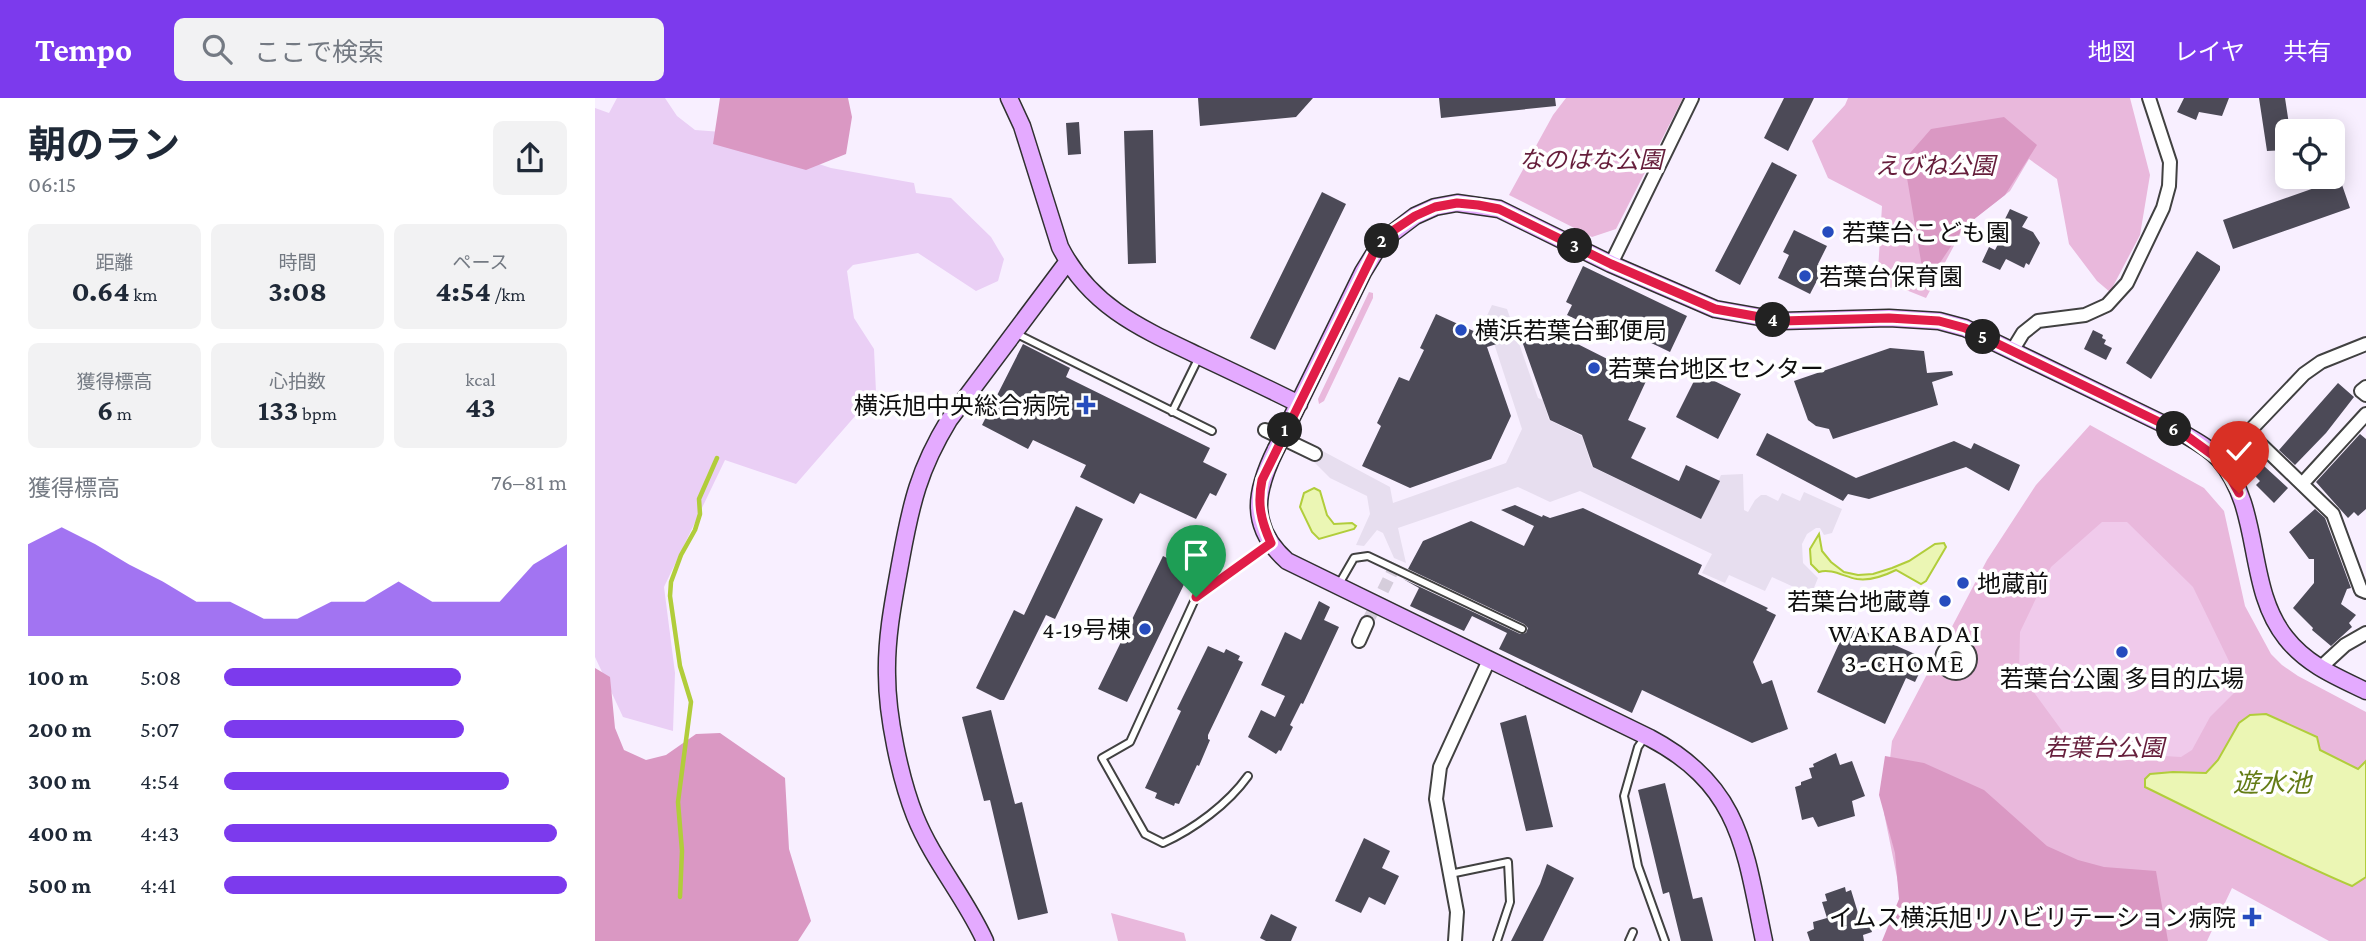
<!DOCTYPE html>
<html lang="ja">
<meta charset="utf-8">
<style>
:root{--surface:#fff;--page:#f2f2f3;--text:#1f2937;--muted:#747a83;--accent:#7c3aed}
body{margin:0;font-family:"Crimson Pro","Noto Sans JP",serif;background:var(--page);color:var(--text);height:100vh;display:flex;flex-direction:column;font-size:26px;white-space:nowrap}
*{box-sizing:border-box;margin:0}
p{font-size:23px;color:var(--muted)}
.icon{flex:none;width:38px;height:38px;fill:none;stroke:currentColor;stroke-width:2;stroke-linecap:round;stroke-linejoin:round}
.map{position:relative;flex:1;overflow:hidden}
.panel{display:flex;flex-direction:column;background:var(--surface);width:595px}
.panel>*{flex:none}
.tools{position:absolute;left:1680px;top:21px;display:grid;gap:14px}
.tools a{display:grid;place-items:center;width:70px;height:70px;border-radius:10px;background:var(--surface);box-shadow:0 4px 18px #0003;font-size:35px}
.pin{position:absolute;display:grid;place-items:center;width:60px;height:60px;color:#fff;margin:-72px -30px;border-radius:50% 50% 50% 0;rotate:-45deg;box-shadow:0 0 7px #0007}
.pin .icon{rotate:45deg}
.km{position:absolute;width:35px;height:35px;margin:-18px;border-radius:50%;background:#222;color:#fff;font-size:19px;line-height:35px;text-align:center}
.round{display:grid;place-items:center;flex:none;width:74px;height:74px;border-radius:10px;background:var(--page)}
.head{display:flex;align-items:center;justify-content:space-between;height:119px;padding:0 28px}
h1{font-size:38px;font-weight:700;line-height:52px}
.stats{display:grid;grid-template-columns:repeat(3,1fr);gap:10px;height:119px;padding:7px 28px}
.stats div{display:grid;align-content:center;border-radius:10px;background:var(--page);text-align:center}
.stats b{font-size:30px;font-weight:700}
.stats small{font-size:19px;font-weight:400}
.stats p{font-size:19px}
.chart{height:196px;padding:14px 28px}
.chart p{display:flex;justify-content:space-between}
.chart svg{width:100%;height:126px;margin-top:7px;fill:var(--accent);opacity:.7}
ul{padding:0 28px;list-style:none;font-size:23px}
li{display:grid;grid-template-columns:112px 84px 1fr;align-items:center;height:52px}
li i{height:18px;border-radius:9px;background:var(--accent)}
header{display:flex;align-items:center;gap:42px;box-sizing:border-box;height:98px;padding:0 35px;background:var(--accent);color:#fff}
header strong{font-size:33px}
nav{display:flex;gap:38px;margin-inline-start:auto;font-size:24px}
.search{width:490px;height:63px;background:var(--page);display:flex;align-items:center;gap:18px;box-sizing:border-box;padding:0 24px;border-radius:10px;color:var(--muted);font-size:26px}
main{display:flex;flex:1;min-height:0}
.map>svg:first-child{display:block}
</style>
<header>
<strong>Tempo</strong>
<div class="search"><svg class="icon" aria-label="search" viewBox="0 0 24 24"><circle cx="10" cy="10" r="6"/><path d="M15 15l6 6"/></svg>ここで検索</div>
<nav><a>地図</a><a>レイヤ</a><a>共有</a></nav>
</header>
<main>
<section class="panel">
<div class="head"><div><h1>朝のラン</h1><p>06:15</p></div><a class="round"><svg class="icon" aria-label="share" viewBox="0 0 24 24"><path d="M12 15V3M7 8l5-5 5 5M5 13v7h14v-7"/></svg></a></div>
<div class="stats">
<div><p>距離</p><b>0.64<small> km</small></b></div>
<div><p>時間</p><b>3:08</b></div>
<div><p>ペース</p><b>4:54<small> /km</small></b></div>
</div>
<div class="stats">
<div><p>獲得標高</p><b>6<small> m</small></b></div>
<div><p>心拍数</p><b>133<small> bpm</small></b></div>
<div><p>kcal</p><b>43</b></div>
</div>
<div class="chart"><p><span>獲得標高</span>76–81 m</p>
<svg viewBox="0 0 160 44" preserveAspectRatio="none"><path d="M0 44V12L10 6L20 12L30 19L40 25L50 32L60 32L70 38L80 38L90 32L100 32L110 25L120 32L130 32L140 32L150 19L160 12V44z"/></svg>
</div>
<ul>
<li><b>100 m</b>5:08<i style="width:69%"></i></li>
<li><b>200 m</b>5:07<i style="width:70%"></i></li>
<li><b>300 m</b>4:54<i style="width:83%"></i></li>
<li><b>400 m</b>4:43<i style="width:97%"></i></li>
<li><b>500 m</b>4:41<i style="width:100%"></i></li>
</ul>
</section>
<div class="map">
<svg width="1771" height="843" viewBox="0 0 1771 843">
<rect width="100%" height="100%" fill="#f8efff"/>
<!-- farmland -->
<path fill="#eacff5" d="M22,0H70L82,18L100,32L127,34L236,70L319,85L321,95L356,100L396,139L409,161L403,183L381,193L323,155L258,167L252,173L259,220L279,251L281,294L201,386L130,362L69,489L80,575L78,633L28,619L0,559V10L14,15Z"/>
<!-- green -->
<path fill="#e9b8dc" d="M971,0H1088L1021,131L997,139L914,97L958,17Z
M1253,0H1535L1555,77L1545,137L1515,194L1502,183L1474,146L1462,81L1434,61L1415,93L1369,129L1331,200L1306,190L1282,189L1287,108L1233,80L1217,43L1250,7Z
M774,194L778,195V200L729,303L724,306L723,301Z
M1495,327L1609,390L1629,413L1650,508L1676,556L1687,567L1703,578L1771,614V843H1734L1637,790L1612,843H1290L1307,804L1289,715L1297,643L1392,462L1441,387Z
M516,815L589,835L591,843H523Z"/>
<!-- forest -->
<path fill="#da98c3" d="M125,0H253L257,19L251,56L211,72L118,46Z
M1409,19L1442,47L1410,97L1369,129L1330,187L1309,62L1336,31Z
M0,570L15,579L20,630L29,652L51,662L71,657L101,636L125,635L190,680L194,751L216,823L203,843H0Z
M1290,658L1329,665L1389,692L1452,748L1483,762L1509,769L1561,773L1573,843H1287L1304,801L1300,755L1284,697Z"/>
<!-- pitch -->
<path fill="#f0caeb" d="M1507,424H1532L1598,489L1646,588L1615,619L1597,652L1586,659L1501,654L1473,641L1424,574L1425,534L1456,469Z"/>
<!-- plaza -->
<path fill="#e7deef" d="M897,207L912,211L943,300L948,302L954,322L987,338L997,369L1106,421L1126,377L1148,376L1149,412L1153,414L1160,402L1166,397H1171L1183,403L1187,395L1205,403L1209,394L1247,411L1237,435L1229,437L1225,430H1221L1212,436L1207,446L1208,465L1223,480L1216,497L1177,479L1170,493L1134,477L1130,485L1107,475L1117,456L985,393L955,404L923,389L803,430L811,465L799,460L788,435L782,432L769,448L761,447L775,416L772,398L735,380L717,362L722,350L795,389L798,405L911,365L927,331L893,227L889,224Z"/>
<!-- water -->
<path fill="#ebf6b4" stroke="#b1cd3b" stroke-width="2" d="M719,390L725,393L732,417L739,426L757,425L761,428L759,431L724,441L717,434L705,409L709,395Z
M1224,436L1227,453L1236,464L1249,474L1263,477L1278,476L1297,470L1314,463L1340,446L1349,445L1351,449L1331,483L1326,486L1301,472C1289,478 1276,483 1262,481C1250,479 1236,470 1224,474L1216,466L1215,451Z
M1671,616L1722,639L1725,652L1763,671L1771,663V779L1757,788C1686,758 1618,722 1550,689V681L1555,676L1578,674L1611,675L1623,662L1644,625L1655,617Z"/>
<g fill="none" stroke-linecap="round" stroke-linejoin="round">
<!-- stream -->
<path stroke="#b1cd3b" stroke-width="4.5" d="M85,799L87,753L83,704L96,604L85,568L75,498L76,484L86,457L100,432L105,416L104,401L122,360"/>
</g>
<!-- building -->
<path fill="#4c4a57" d="M603,0H718L701,19L605,28Z
M844,0H960L961,8L846,20Z
M1189,0H1219L1193,53L1169,40Z
M1589,0H1634L1627,18L1604,14L1601,22L1582,14Z
M1664,0H1690L1695,33H1692V52L1672,53Z
M484,24L486,56L473,57L471,25Z
M558,32L561,165L533,166L529,33Z
M1177,64L1202,77L1145,187L1120,173Z
M1745,81L1755,110L1638,151L1628,122Z
M727,94L751,106L680,252L655,240Z
M1415,111L1433,119L1427,129L1438,134L1445,145L1434,167L1431,165L1429,170L1411,161L1405,172L1387,164L1394,149L1400,152L1414,125L1409,123Z
M1199,132L1232,148L1223,166L1229,169L1215,196L1183,180L1194,157L1188,154Z
M1602,153L1625,168V172L1556,281L1531,265Z
M988,168L1092,218L1075,254L1021,228L1016,238L972,217L977,207L971,204Z
M841,216L905,245L892,249L916,318L896,361L815,390L767,368L786,328L782,325L804,279L814,283L829,252L825,250Z
M931,225H941L1052,281L1033,322L1051,330L1036,360L1084,383L1091,367L1125,383L1106,421L998,369L987,337L955,322L922,229Z
M1498,232L1508,237L1507,240L1511,242L1509,246L1517,250L1511,262L1489,251Z
M428,246L475,270L471,279L615,350L608,364L632,376L621,398L615,395L601,421L545,395L539,406L485,379L491,367L438,342L433,351L387,327Z
M1295,250L1329,253L1332,275L1357,273L1358,277L1337,284L1343,307L1238,341L1234,331L1221,328L1213,322L1199,283Z
M1103,275L1146,296L1123,341L1081,319Z
M1743,285L1759,299L1731,335L1700,367L1684,352Z
M1172,335L1261,380L1359,343L1376,351L1379,345L1425,367L1414,393L1371,369L1274,401L1253,396L1248,403L1161,357Z
M1765,336L1771,341V411L1763,418L1759,414L1753,420L1721,384Z
M1656,356L1693,390L1679,405L1661,387L1665,383L1650,368L1651,362Z
M920,407L947,419L948,417L955,420L988,410L1107,467L1103,476L1173,510L1171,512L1181,517L1158,564L1167,586L1177,582L1193,631L1157,645L1047,592L1037,615L904,551L912,535L877,518L869,533L815,508L824,490L808,481L925,536L931,535L933,530L929,526L813,471L828,443L876,423L929,448L939,428L906,412Z
M481,408L508,421L460,521L451,517L409,602H405L381,590L419,512L429,517Z
M1720,411L1730,420L1756,490L1752,491L1746,506L1761,517L1754,525L1757,529L1736,548L1717,532L1718,530L1698,510L1719,485V461H1714L1694,434Z
M568,458L596,472L532,604L503,591Z
M724,503L735,509L729,522L744,529L708,606L706,605L695,627L698,629L686,653L684,652L681,656L653,639L666,612L680,619L690,598L666,587L690,534L706,542Z
M1253,526L1331,561L1320,584L1311,580L1290,626L1222,594Z
M613,548L629,555L631,551L645,558L643,562L648,564L613,637V641L615,642L604,668L602,667L584,706L580,705L579,708L560,700L562,695L550,690L586,613L582,611Z
M396,612L420,706L427,704L453,815L423,822L395,702L389,703L367,619Z
M931,617L958,729L931,733L905,625Z
M1241,655L1245,667L1257,663L1270,698L1257,703L1260,718L1223,729L1218,719L1207,722L1200,689L1206,687V684L1217,680L1214,670L1219,669L1218,666Z
M1070,685L1098,801L1107,799L1118,843H1086L1074,794L1068,796L1043,692Z
M769,740L795,753L787,770L804,778L790,807L774,799L766,815L740,803Z
M952,766L979,780L948,843H916L945,786Z
M1250,789L1251,794L1256,792L1263,815L1268,813L1269,820L1272,818L1277,834L1268,837L1269,843H1215L1212,834L1219,831L1218,824L1232,820L1227,804L1232,803L1230,796Z
M676,816L702,829L696,843H671L665,840Z"/>
<g fill="none" stroke-linecap="round" stroke-linejoin="round">
<!-- street-tunnel -->
<path stroke="#d5cddb" stroke-width="12" stroke-dasharray="12 6" stroke-linecap="butt" d="M772,525L803,462"/>
<!-- lane casing -->
<g stroke="#414141" stroke-width="10">
<path id="lane" d="M422,236L617,333
M577,314L604,259
M744,486L759,460L773,458L927,531
M1050,639L1043,649L1029,698L1043,768L1070,843
M653,678C633,706 599,731 568,745L550,736L507,660L535,644L601,499L674,446
M855,776L913,764L915,804L902,843
M1034,843L1038,834"/>
</g>
<!-- street casing -->
<g stroke="#414141" stroke-width="16">
<path id="street" d="M1016,166L1097,0
M1417,253L1428,235L1443,223L1490,217L1512,207L1532,185L1568,110L1574,88L1575,64L1554,0
M1771,289L1766,293L1771,297
M670,332L720,356
M1654,335L1738,416L1766,492L1771,494
M1626,363L1709,276L1726,264L1771,246
M1707,386L1771,316
M764,543L772,525
M1347 561a14 14 0 1 1 28 0a14 14 0 1 1-28 0Z
M1725,570L1750,547L1771,535
M860,843L862,814L841,701L845,669L894,562"/>
</g>
<!-- secondary casing -->
<g stroke="#303030" stroke-width="19">
<path id="secondary" d="M414,0L427,28L465,149C495,208 545,230 602,257C636,273 670,289 704,306
M693,327L768,174L787,143L820,118L840,109L862,105L904,111L1016,166L1120,211L1187,223L1294,220L1344,223L1370,230L1589,336C1601,343 1614,350 1624,361C1668,411 1650,489 1691,540C1712,567 1742,579 1771,593
M681,351C660,393 653,428 692,463L1055,640C1146,688 1150,752 1169,843
M390,843C370,799 338,763 320,718C305,680 292,618 292,577C291,538 299,500 306,461C316,406 324,371 354,322L473,163"/>
</g>
<!-- lane -->
<use href="#lane" stroke="#fff" stroke-width="6"/>
<!-- street -->
<use href="#street" stroke="#fff" stroke-width="12"/>
<!-- secondary -->
<use href="#secondary" stroke="#e4aaff" stroke-width="16"/>
<!-- secondary-bridge casing -->
<g stroke="#303030" stroke-width="19" stroke-linecap="butt">
<path id="secondary-bridge" d="M681,351L693,327"/>
</g>
<!-- secondary-bridge -->
<use href="#secondary-bridge" stroke="#e4aaff" stroke-width="16"/>
</g>
<g fill="none" stroke-linecap="round" stroke-linejoin="round">
<!-- route casing -->
<g stroke="#fff" stroke-width="14">
<path id="route" d="M601,499L676,445C666,423 662,406 667,382L778,156L799,132L820,118L840,109L862,105L883,107L904,111L1016,166L1120,211L1187,223L1294,220L1344,223L1370,230L1589,336L1626,363L1644,395"/>
</g>
<!-- route -->
<use href="#route" stroke="#e11d48" stroke-width="9"/>
</g>
<!-- markers -->
<g fill="#264cbe" stroke="#fff" stroke-width="2.5">
<circle cx="1233" cy="134" r="7"/>
<circle cx="1210" cy="178" r="7"/>
<circle cx="866" cy="232" r="7"/>
<circle cx="999" cy="270" r="7"/>
<path d="M487.5 296.5h7v7h7v7h-7v7h-7v-7h-7v-7h7z"/>
<circle cx="1368" cy="485" r="7"/>
<circle cx="1350" cy="503" r="7"/>
<circle cx="550" cy="531" r="7"/>
<circle cx="1527" cy="554" r="7"/>
<path d="M1653.5 808.5h7v7h7v7h-7v7h-7v-7h-7v-7h7z"/>
</g>
<g text-anchor="middle" dominant-baseline="central" stroke-width="7" stroke-linejoin="round" paint-order="stroke">
<!-- park labels -->
<g font-size="24" font-style="italic" fill="#661e3b" stroke="#fff">
<text x="996" y="61">なのはな公園</text>
<text x="1340" y="67">えびね公園</text>
<text x="1509" y="649">若葉台公園</text>
</g>
<!-- poi labels -->
<g font-size="24" fill="#0e0e0e" stroke="#fff" text-anchor="start">
<text x="1247" y="134">若葉台こども園</text>
<text x="1224" y="178">若葉台保育園</text>
<text x="880" y="232">横浜若葉台郵便局</text>
<text x="1013" y="270">若葉台地区センター</text>
<text x="475" y="307" text-anchor="end">横浜旭中央総合病院</text>
<text x="1382" y="485">地蔵前</text>
<text x="1336" y="503" text-anchor="end">若葉台地蔵尊</text>
<text x="536" y="531" text-anchor="end">4-19号棟</text>
<text x="1527" y="580" text-anchor="middle">若葉台公園 多目的広場</text>
<text x="1641" y="819" text-anchor="end">イムス横浜旭リハビリテーション病院</text>
</g>
<!-- neighbourhood labels -->
<g font-size="26" letter-spacing="2" fill="#0e0e0e" stroke="#fff">
<text x="1310" y="535">WAKABADAI<tspan x="1310" dy="30">3-CHOME</tspan></text>
</g>
<!-- water labels -->
<g font-size="26" font-style="italic" fill="#647c16" stroke="#fff">
<text x="1677" y="685">遊水池</text>
</g>
</g>
</svg>
<div class="tools">
<a><svg class="icon" aria-label="locate" viewBox="0 0 24 24"><circle cx="12" cy="12" r="6"/><path d="M12 2v4M12 18v4M2 12h4M18 12h4"/></svg></a>
</div>
<div class="pin" style="left:601px;top:499px;background:#1e9e55"><svg class="icon" aria-label="arrive" viewBox="0 0 24 24"><path d="M6 21V4h12l-3 4 3 4H6"/></svg></div>
<div class="pin" style="left:1644px;top:395px;background:#d93025"><svg class="icon" aria-label="check" viewBox="0 0 24 24"><path d="M5 12l5 5 9-10"/></svg></div>
<b class="km" style="left:690px;top:332px">1</b>
<b class="km" style="left:787px;top:143px">2</b>
<b class="km" style="left:980px;top:148px">3</b>
<b class="km" style="left:1178px;top:222px">4</b>
<b class="km" style="left:1388px;top:239px">5</b>
<b class="km" style="left:1579px;top:331px">6</b>
</div>
</main>
